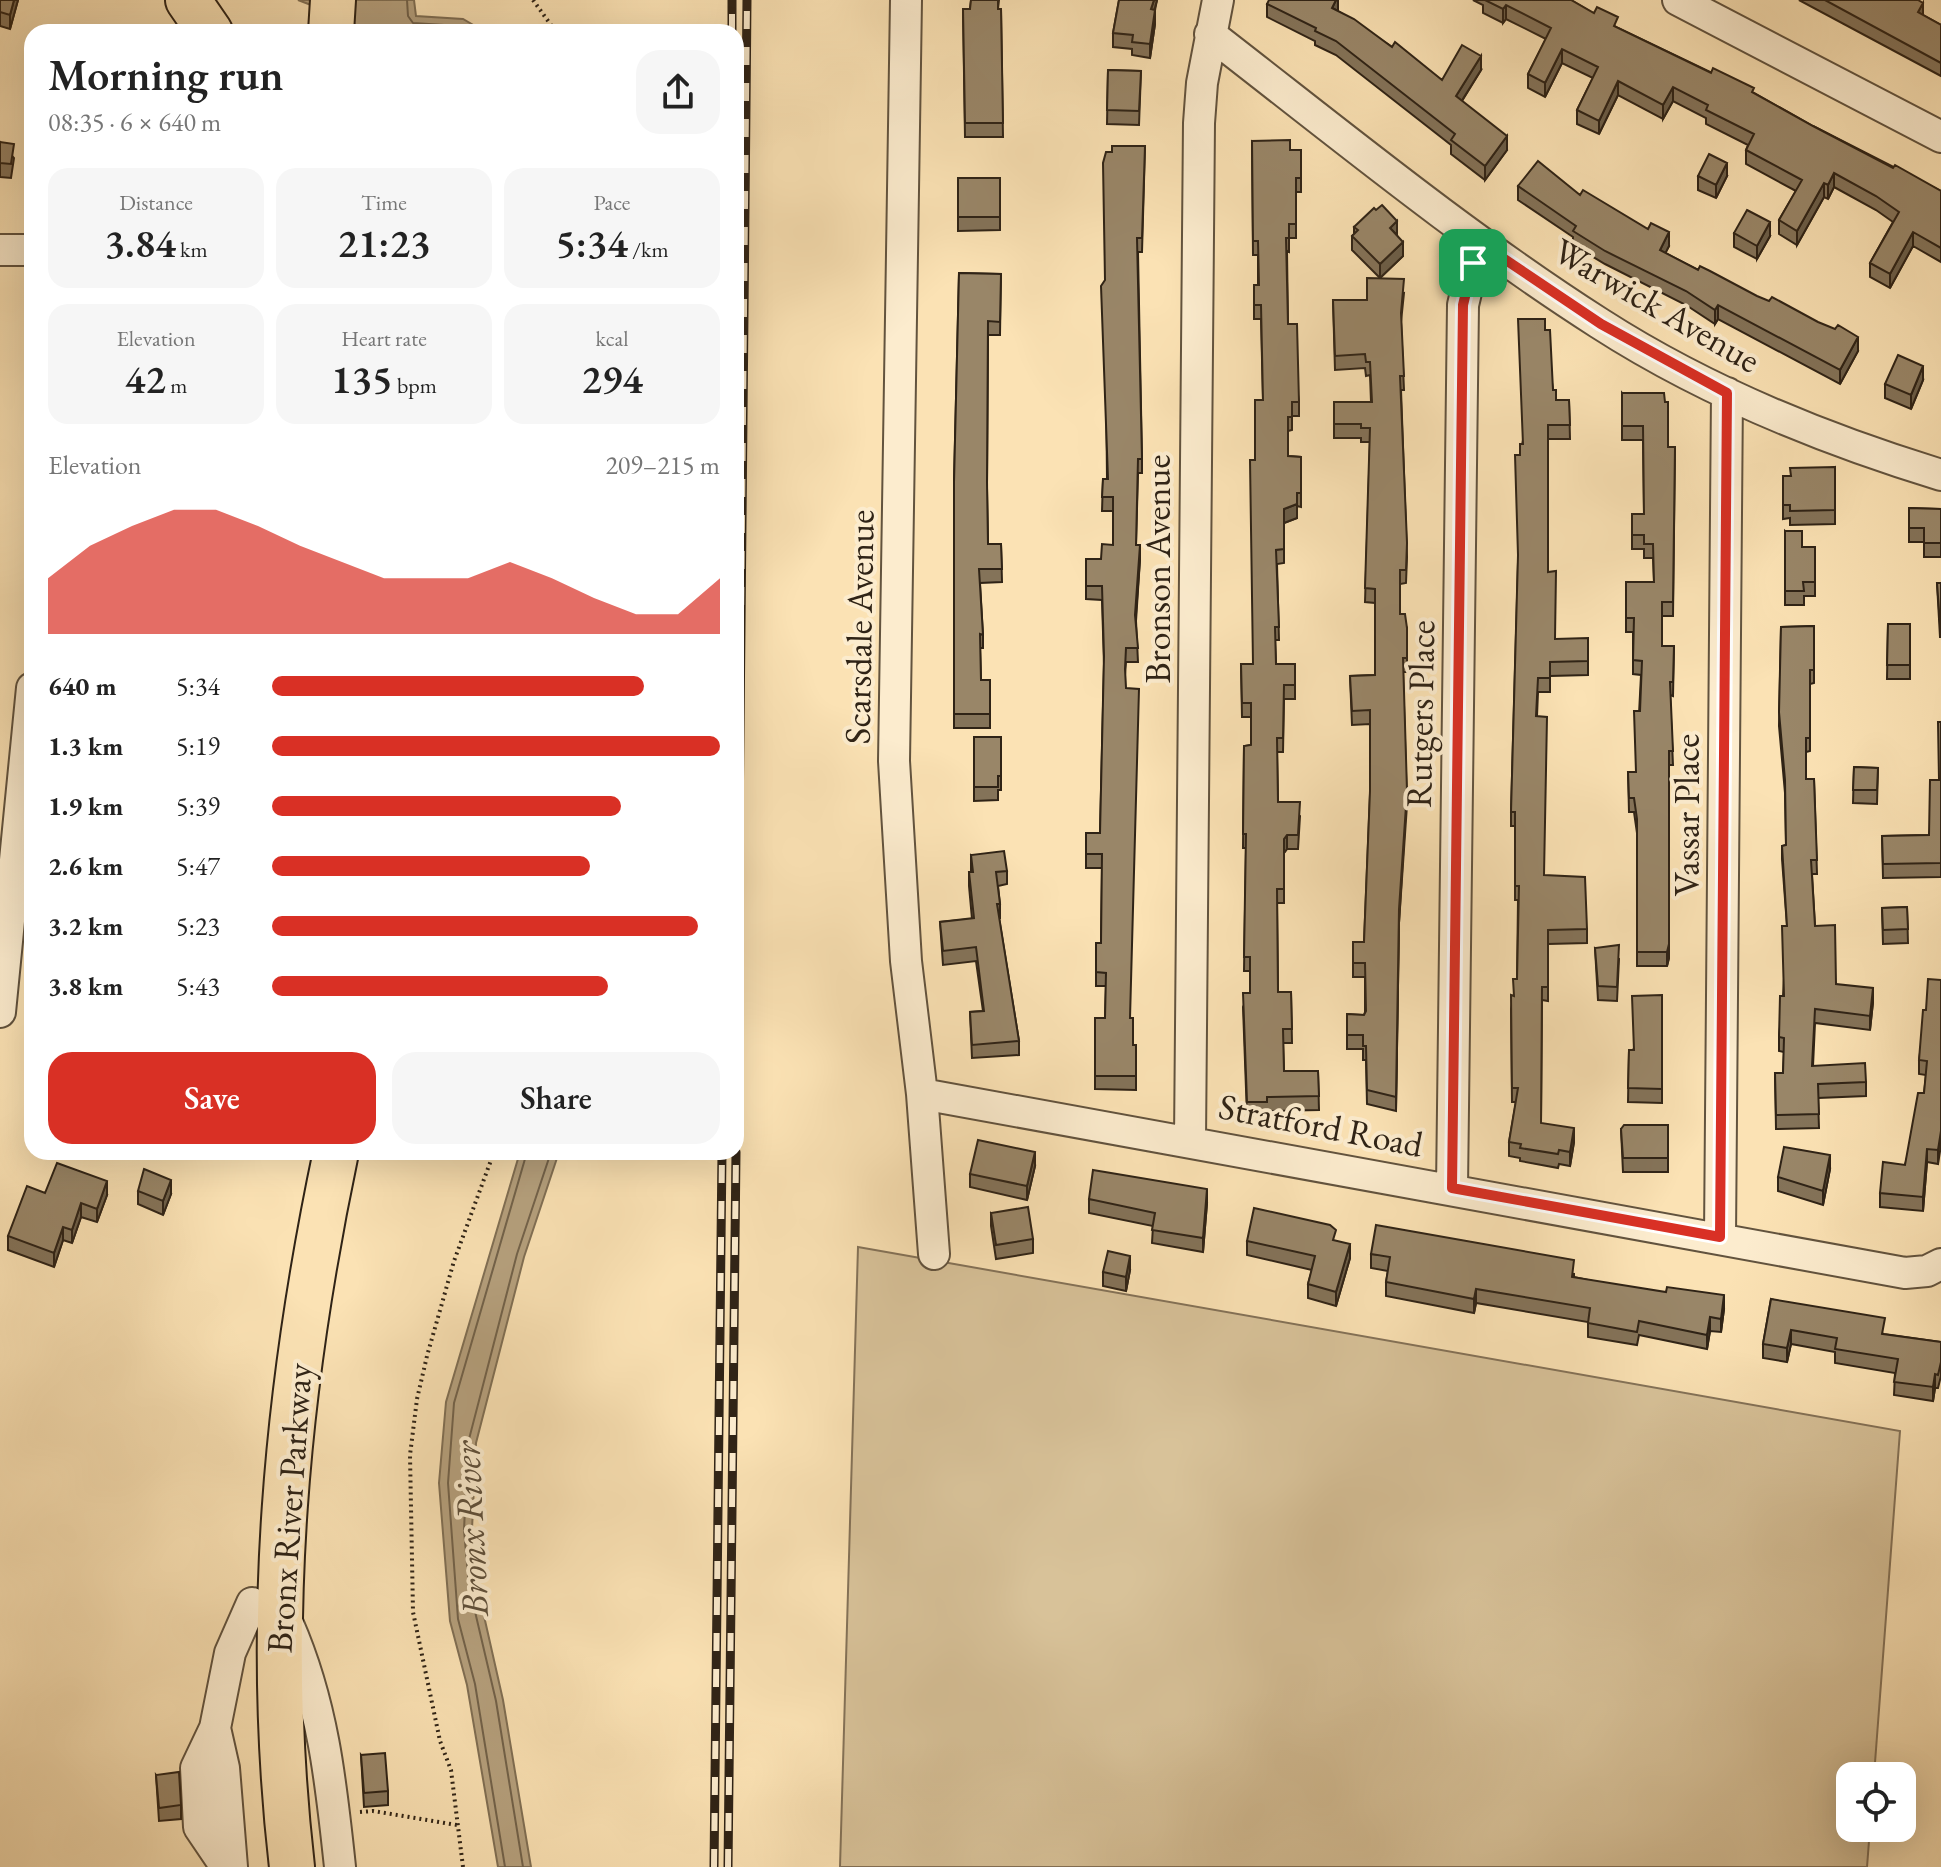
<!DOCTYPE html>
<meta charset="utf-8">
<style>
:root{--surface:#fff;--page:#f6f6f6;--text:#222;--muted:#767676;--accent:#d93025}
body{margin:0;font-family:"EB Garamond",serif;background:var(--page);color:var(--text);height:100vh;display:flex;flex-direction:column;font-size:30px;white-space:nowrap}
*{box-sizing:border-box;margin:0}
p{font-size:26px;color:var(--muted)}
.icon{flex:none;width:44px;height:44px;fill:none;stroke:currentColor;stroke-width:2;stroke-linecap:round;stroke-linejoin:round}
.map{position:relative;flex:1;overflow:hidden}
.panel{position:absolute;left:24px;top:24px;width:720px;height:1136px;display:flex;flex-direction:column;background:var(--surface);border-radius:24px;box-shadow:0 8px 32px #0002}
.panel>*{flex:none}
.controls{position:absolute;left:1836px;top:1762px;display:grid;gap:16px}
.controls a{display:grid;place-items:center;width:80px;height:80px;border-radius:16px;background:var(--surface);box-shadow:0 8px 32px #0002;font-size:40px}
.pin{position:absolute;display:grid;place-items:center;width:68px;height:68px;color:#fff;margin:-34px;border-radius:16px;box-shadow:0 4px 12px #0006}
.round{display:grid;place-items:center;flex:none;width:84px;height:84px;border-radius:24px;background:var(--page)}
.overview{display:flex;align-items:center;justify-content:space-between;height:136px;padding:0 24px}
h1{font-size:44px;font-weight:600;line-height:60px}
.stats{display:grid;grid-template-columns:repeat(3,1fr);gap:12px;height:136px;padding:8px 24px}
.stats div{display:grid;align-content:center;border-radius:20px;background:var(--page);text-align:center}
.stats b{font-size:40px;font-weight:600}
.stats small{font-size:22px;font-weight:400}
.stats p{font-size:22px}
.chart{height:224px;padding:16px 24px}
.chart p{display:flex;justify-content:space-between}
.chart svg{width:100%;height:144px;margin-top:8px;fill:var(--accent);opacity:.7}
.cta{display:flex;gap:16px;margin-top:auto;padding:16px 24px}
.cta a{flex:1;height:92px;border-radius:24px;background:var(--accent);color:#fff;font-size:32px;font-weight:600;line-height:92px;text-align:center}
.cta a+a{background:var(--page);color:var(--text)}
ul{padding:0 24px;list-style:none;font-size:26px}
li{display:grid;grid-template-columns:128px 96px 1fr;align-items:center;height:60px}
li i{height:20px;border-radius:10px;background:var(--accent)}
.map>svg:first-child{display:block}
</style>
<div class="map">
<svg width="1941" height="1867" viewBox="0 0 1941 1867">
<rect width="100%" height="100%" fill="#fbe2b4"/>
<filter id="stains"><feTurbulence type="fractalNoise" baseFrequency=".0025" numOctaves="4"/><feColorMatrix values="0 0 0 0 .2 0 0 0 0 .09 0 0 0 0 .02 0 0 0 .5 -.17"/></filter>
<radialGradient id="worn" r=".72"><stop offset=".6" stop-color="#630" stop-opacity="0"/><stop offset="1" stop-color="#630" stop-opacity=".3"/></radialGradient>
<!-- green -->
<path fill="#d8c299" stroke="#847258" stroke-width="2" d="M858,1247L1900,1431L1874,1776H1850V1828H1870L1867,1867H840Z"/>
<!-- water -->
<path fill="#b6a17e" stroke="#806f54" stroke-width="2" d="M298,0H414L416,16L463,19L485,32H366L345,18Z
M520,1152H559L524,1257L476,1443L472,1529L477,1585L503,1700L531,1867H498L467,1685L450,1621L439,1483L446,1402Z"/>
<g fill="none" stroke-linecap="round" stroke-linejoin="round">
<!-- shore -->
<path stroke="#72624a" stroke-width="2" d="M407,0L408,16L413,23L460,26L470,32
M505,1867L475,1684L458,1619L448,1483L454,1403L527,1152
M523,1867L496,1701L469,1586L464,1530L468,1443L517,1254L551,1152"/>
<!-- minor casing -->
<g stroke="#62533e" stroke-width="34">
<path id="minor" d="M906,0L894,761L906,961L922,1094L934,1254
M1678,0L1941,137
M1210,34C1338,133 1463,236 1599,323C1703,390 1823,439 1941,475
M0,250H32
M0,1012L32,688
M922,1094L1905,1273L1927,1271L1941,1264
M1190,1140L1199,123L1202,83L1218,0
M1452,1188L1463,305L1473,263L1488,248
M1720,1237L1727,393
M288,1624C323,1704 331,1782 340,1867
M215,1728L224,1768L232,1867
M226,1867L199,1827L196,1768L215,1728L230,1653L252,1603"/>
</g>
<!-- highway casing -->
<g stroke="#2f2316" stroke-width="48">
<path id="highway" d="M188,0L210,32
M331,32L333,0
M292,1867C264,1626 286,1389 336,1152"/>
</g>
<!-- path -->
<path stroke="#2f2316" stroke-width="4" stroke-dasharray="2 4" stroke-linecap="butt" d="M533,0L556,32
M360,1812L373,1811L457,1825
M463,1867L451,1770L440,1741L413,1612L410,1455L417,1399L427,1356L454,1261L494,1152"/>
<!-- minor -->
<use href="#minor" stroke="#fcecce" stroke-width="30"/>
<!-- highway -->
<use href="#highway" stroke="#fbe2b4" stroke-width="44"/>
<!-- rail casing -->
<g stroke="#2f2316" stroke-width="9">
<path id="rail" d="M732,32V0
M736,1145L747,0
M714,1867L722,1152
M728,1867L736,1152"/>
</g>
<!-- rail -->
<use href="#rail" stroke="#fcecce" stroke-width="6" stroke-dasharray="18" stroke-linecap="butt"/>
</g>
<!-- wall -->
<path fill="#847359" stroke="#2f2316" stroke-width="2" d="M0,0H18L10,29L0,26Z
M971,0H999L998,9H1001L1003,137H965L963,9H970Z
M1119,0H1157L1155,10V24L1150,58L1132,55V49L1113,47V33Z
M1338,0V11L1442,80L1481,70L1462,101L1507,150L1485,180L1451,154V145L1336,55L1315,45V41L1267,17V4Z
M1473,0H1571L1618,28L1754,93L1813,126L1941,191V262L1913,246L1890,288L1870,277V263L1893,222L1876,210L1834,187L1828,199L1824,197L1797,245L1779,234V220L1796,191L1746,164V150L1748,145L1706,124V118L1673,101L1663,119L1618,95L1599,134L1577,124V110L1593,78L1562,63L1545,97L1528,88V74L1546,39L1506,19L1503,23L1483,13V5Z
M1799,0H1918L1923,15L1941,25V76Z
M1108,70L1141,71L1139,125L1107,124Z
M1252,141L1290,150H1301V192H1296V238H1289V252L1287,251L1288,324L1299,402V416H1292V430L1288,431V456L1301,457V507L1297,506V518L1284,523V563L1277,564L1279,640H1275L1276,664H1295V699H1284L1283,752H1277L1278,802L1300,816L1298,849H1287L1284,853V903H1277L1278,992H1291L1292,1043H1283L1284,1071H1318L1319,1110L1267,1111V1116H1247L1243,1007L1250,993V971H1244L1246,848H1243L1244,746L1251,745V717H1242L1241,664H1253L1255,460L1263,400L1261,319H1254V285H1258V255H1253Z
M0,142L14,158L11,178L0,177Z
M1145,146L1142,252H1138L1142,459V473H1138L1136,545L1140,559L1136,621L1138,662H1126L1125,675L1130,1018L1133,1045H1136V1090L1095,1089V1018H1105L1106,986H1096V943H1101L1102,868H1086V833H1100L1104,664L1102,600L1086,599V559H1101L1113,545V511H1102L1103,479H1107L1105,281Z
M1698,176H1727L1716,198L1698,190Z
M958,178H1000V230L958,231Z
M1518,186L1580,195L1669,246L1665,253L1858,351L1840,384L1718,319L1715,324L1686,305L1605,264L1573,245V237L1518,200Z
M1354,227L1397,235L1403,256L1380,278L1352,250V236L1354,234Z
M1734,233L1770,236L1757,259L1734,247Z
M959,273L1001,274L1000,335H988L987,488L988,544H1001L1002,582L980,583L983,635V648H980L981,680H990V728H954V482Z
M1404,293L1401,322L1404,390H1401L1407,557L1406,583L1400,584V614L1407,628V672H1403L1407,805L1399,923L1396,1111L1367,1104L1366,1060H1363V1049H1347V1014L1364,1015L1365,1012V977H1353V942H1364L1370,794V724L1352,725L1350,676L1375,675V603L1365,602L1370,442H1361V438H1334V402H1371L1370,375L1366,376L1365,368L1335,370L1333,300H1367Z
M1545,330L1553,390L1556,400H1569L1570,439H1548V572L1555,639L1588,661V675L1550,676V692H1538L1537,716L1544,875L1587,929V943L1548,944V1001L1542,1000L1541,1123L1574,1142L1570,1166L1559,1164L1558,1168L1520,1161V1158L1509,1156V1142L1516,1102H1512L1511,1009L1517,979L1518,900H1515V826H1511V812L1518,562L1520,455Z
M1923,380L1911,409L1885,398V384Z
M1622,393L1668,447H1675L1673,616H1662V646H1674L1673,696L1670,695L1673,765H1669V958L1667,966H1637V833L1634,812H1629L1628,772H1636L1641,675L1633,674V632H1626V582H1654L1653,558H1644V549H1632V514H1644L1643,440H1622Z
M1835,467V524L1790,525V518L1783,519V476H1791Z
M1909,508L1941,509V557H1924V542H1909Z
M1785,531L1802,547H1815V596H1804V605H1785Z
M1937,583H1941V637H1940Z
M1888,624H1910V679H1887Z
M1814,626V683L1810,684V751L1806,752V779H1814L1817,874H1812L1815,926L1836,984L1873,1002L1870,1030L1815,1023L1813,1066L1866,1082V1096L1818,1098L1819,1128L1776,1129L1775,1073H1783L1784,1052L1779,1051V1037L1783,996L1787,926L1782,859V846L1786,845L1785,793L1779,726L1781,627Z
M1941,722V877L1883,878L1882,836L1929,835L1939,780Z
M974,737H1001V790H998V800L974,801Z
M1854,767L1878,768L1877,804L1853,803Z
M971,855L1007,871V884L998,886L1000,904V918H999L1019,1041V1055L972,1058L970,1012L983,1011L976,961L943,965L940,922L972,919L969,886V872H971Z
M1907,907L1908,943L1883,944L1882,908Z
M1595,948L1619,959L1617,1001L1598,1000Z
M1941,980L1938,1164L1927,1162L1923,1211L1880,1207V1193L1905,1165L1924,1093L1926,1075L1919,1074V1060L1926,1010Z
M1662,995V1103L1628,1102L1629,1050H1633Z
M1668,1125V1172H1623L1621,1129Z
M1035,1166L1027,1200L970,1187V1174Z
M1830,1169L1823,1205L1778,1191V1177Z
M138,1191L171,1194L163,1215L138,1204Z
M45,1193L107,1195L97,1222L81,1217L72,1243L63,1240L54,1267L8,1250V1236Z
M1089,1199L1207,1203L1203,1252L1152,1243L1153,1226L1089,1213Z
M991,1213L1033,1239V1253L996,1259L991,1226Z
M1247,1241H1336L1350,1258L1336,1306L1308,1298V1284L1312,1270L1247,1255Z
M1371,1254L1574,1274V1277L1724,1309L1721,1332L1710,1331L1707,1349L1639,1335L1637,1345L1588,1337V1322L1476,1303L1474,1313L1386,1296V1282L1388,1271L1371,1268Z
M1130,1270L1126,1291L1103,1286V1272Z
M1771,1299L1884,1334L1941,1342V1376L1938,1388H1935L1933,1401L1894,1395L1895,1373L1835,1363V1352L1791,1344L1787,1362L1763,1358V1344Z
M361,1755L388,1791V1805L364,1807Z
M156,1775L181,1805V1819L159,1821Z"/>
<!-- shaded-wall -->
<path fill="#6b5e49" stroke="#2f2316" stroke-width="2" d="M14,0H18L10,29V15Z
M1154,0H1157L1151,23V9Z
M1336,0H1338V11L1332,8Z
M1923,3V16L1918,12Z
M1506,5V19L1503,23V9Z
M1155,10V24L1150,58V44Z
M1562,49V63L1545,97V83Z
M1481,56V70L1456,110V96Z
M1618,81V95L1599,134V121Z
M1673,87V101L1663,119V105Z
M1507,136V150L1485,180V166Z
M1727,163V176L1716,198V185Z
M1834,173V187L1828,199V185Z
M1824,183V197L1797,245V231Z
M1397,221V235L1390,228Z
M1770,222V236L1757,259V246Z
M1669,232V246L1660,264V250Z
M1913,232V246L1890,288V274Z
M1403,242V256L1380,278V264Z
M1718,305V319L1715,324V310Z
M1858,337V351L1840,384V370Z
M1923,366V380L1911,409V395Z
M1297,504V518L1284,523V509Z
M1140,545V559L1135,628V615Z
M1407,791L1399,923L1396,1111L1399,909Z
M1287,835V849L1284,853V839Z
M1669,944V958L1667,966V952Z
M1873,988V1002L1870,1030V1016Z
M1574,1128V1142L1570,1166V1152Z
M1941,1131V1145L1938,1164V1150Z
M1927,1149V1162L1923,1211V1197Z
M1035,1152V1166L1027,1200V1186Z
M1830,1155V1169L1823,1205V1191Z
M171,1180V1194L163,1215V1201Z
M107,1181V1195L97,1222V1209Z
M1207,1189V1203L1203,1252V1238Z
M81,1203V1217L72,1243V1230Z
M63,1227V1240L54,1267V1253Z
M1350,1244V1258L1336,1306V1292Z
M1130,1256V1270L1126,1291V1277Z
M1476,1289V1303L1474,1313V1299Z
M1724,1295V1309L1721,1332V1319Z
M1710,1317V1331L1707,1349V1335Z
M1791,1330V1344L1787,1362V1348Z
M1935,1374V1388L1933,1401V1387Z"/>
<!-- building -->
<path fill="#998668" stroke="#2f2316" stroke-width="2" d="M0,0H14L10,15L0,12Z
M971,0H998V9H1001L1003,123H965L963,9H970Z
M1119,0H1154L1151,9L1155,10L1150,44L1132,42L1133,35L1113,33Z
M1269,0H1336L1332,8L1354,19L1392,47L1395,42L1442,80L1462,45L1481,56L1456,96L1507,136L1485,166L1451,140L1455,134L1336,41L1315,31L1316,28L1267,4Z
M1485,0H1571L1594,13L1597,7L1618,17L1614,26L1711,73L1713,68L1754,88L1752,92L1813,126L1893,168L1895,165L1941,191V248L1913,232L1890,274L1870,263L1899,212L1876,196L1834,173L1828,185L1824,183L1797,231L1779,220L1802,180L1746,150L1754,134L1706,110L1708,105L1673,87L1663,105L1618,81L1599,121L1577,110L1598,67L1562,49L1545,83L1528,74L1551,28L1506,5L1503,9Z
M1825,0H1918L1923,3L1918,12L1941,25V63Z
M1108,70L1141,71L1139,111L1107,110Z
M1290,140V150H1301V178H1296V224H1289V238H1286L1288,324H1297L1299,402H1292V417H1288V456L1301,457V493H1297V504L1284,509V549L1276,550L1279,627H1275L1276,664H1295V685H1284L1283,738H1277L1278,802H1300L1298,835H1287L1284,839V889H1277L1278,992H1291L1292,1029H1283L1284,1071H1318L1319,1096L1267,1097V1102H1247L1243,993H1250V957H1244L1246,834H1243L1244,746L1251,745V703H1242L1241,664H1253L1250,460H1255V400H1263L1261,305H1254V285H1259L1258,241H1253L1252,141Z
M0,142L14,144L11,164L0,163Z
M1112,146H1145L1142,238H1137L1142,459H1138L1136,545H1140L1135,615L1138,648H1126L1125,669L1126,688L1139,689L1130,1018H1133V1045H1136V1076H1095V1018H1105L1106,973L1096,972V943H1101L1102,854H1086V833H1100L1104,656L1102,586H1086V559H1101L1102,544L1113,545V497H1102L1103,479H1108L1101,286L1105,280L1103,163L1106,152H1112Z
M1709,154L1727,163L1716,185L1698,176Z
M1538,161L1580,195L1583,190L1648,229L1651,223L1669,232L1660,250L1698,270L1700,266L1710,271L1757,296L1769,301L1772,297L1818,322L1835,329L1838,325L1858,337L1840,370L1718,305L1715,310L1686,291L1605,251L1573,231L1576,226L1518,186Z
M958,178H1000V217H958Z
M1382,205L1397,221L1390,228L1403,242L1380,264L1352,236L1358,230L1354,227L1374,208L1376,210Z
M1747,210L1770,222L1757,246L1734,233Z
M959,273L1001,274L1000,322L988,321L987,482L988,544H1001L1002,569H979L983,635L980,634L981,680H990V714H954V482Z
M1367,278L1404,279L1401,313L1404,376H1400L1407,543L1406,570H1400V614H1405L1407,628V658H1403L1407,791L1399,909L1396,1097L1367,1090L1366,1046H1363V1035H1347V1014L1364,1015L1366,1011L1365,963H1353V942H1364L1370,791V710L1352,711L1350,676L1375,675V589L1365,588L1370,428H1361V424H1334V402H1372L1370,362H1366L1365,354L1335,356L1333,300H1367Z
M1518,319H1545V330H1550L1553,390H1556V400H1569L1570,425H1548V572L1556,571L1555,639L1588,638V661L1550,662V678H1538L1536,716L1547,717L1544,875L1585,877L1587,929L1548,930V987H1542L1541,1123L1574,1128L1570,1152L1559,1150L1558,1154L1520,1148L1521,1144L1509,1142L1518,1088H1512L1511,995L1514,996L1513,979H1517L1519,886H1515V812H1511L1518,555L1515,455H1520V444H1523Z
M1898,355L1923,366L1911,395L1885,384Z
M1622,393H1664L1665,402H1668V447H1675L1673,602H1662V646H1674L1673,682H1670L1673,751H1669V944L1667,952H1637V819L1634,798H1629L1628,772H1636L1634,711H1640L1642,661L1633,660L1634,618H1626V582H1654L1653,544H1644V535H1632V514H1644L1643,426H1622Z
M1835,467V510L1790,511V505H1783V476H1791L1790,468Z
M1909,508L1941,509V543H1924V528H1909Z
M1785,531H1802V547H1815V582H1803L1804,591H1785Z
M1937,583H1941V624H1940Z
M1888,624H1910V665H1887Z
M1814,626V670H1810V738H1806V779H1814L1817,860H1811L1815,926L1835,925L1836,984L1873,988L1870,1016L1815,1009L1812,1066L1865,1063L1866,1082L1818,1084L1819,1114L1776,1115L1775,1073H1783L1784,1038L1779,1037L1780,996H1784L1782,926H1787L1782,846L1786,845L1785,780L1779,712L1781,627Z
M1938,722H1941V863L1883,864L1882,836L1929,835L1930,780H1939Z
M974,737H1001V776H998V787H974Z
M1854,767L1878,768L1877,790H1853Z
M1004,851L1007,871L996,872L1000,904H997L1019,1041L972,1045L970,1012L984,1011L976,947L943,951L940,922L974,918L969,872H973L971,855Z
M1907,907L1908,929L1883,930L1882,908Z
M1619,945L1617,987L1598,986L1595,948Z
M1928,979L1941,980V1131L1938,1150L1927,1149L1923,1197L1880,1193L1883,1162L1905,1165L1918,1093H1924L1927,1061L1919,1060L1923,1010H1926Z
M1662,995V1089L1628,1088L1629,1050H1634L1632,996Z
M1624,1125H1668V1158H1623L1621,1129Z
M978,1140L1035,1152L1027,1186L970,1174Z
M1784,1147L1830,1155L1823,1191L1778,1177Z
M57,1163L107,1181L97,1209L81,1203L72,1230L63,1227L54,1253L8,1236L27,1186L45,1193Z
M144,1169L171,1180L163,1201L138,1191Z
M1093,1170L1207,1189L1203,1238L1152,1230L1155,1213L1089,1199Z
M1028,1207L1033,1239L996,1245L991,1213Z
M1254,1208L1330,1225L1336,1230L1333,1240L1350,1244L1336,1292L1308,1284L1315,1256L1247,1241Z
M1376,1225L1574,1260L1572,1277L1666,1292L1667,1287L1724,1295L1721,1319L1710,1317L1707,1335L1639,1321L1637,1332L1588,1323L1590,1308L1476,1289L1474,1299L1386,1282L1390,1257L1371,1254Z
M1108,1251L1130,1256L1126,1277L1103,1272Z
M1771,1299L1885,1318L1882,1334L1941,1342V1362L1938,1375L1935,1374L1933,1387L1894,1382L1898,1359L1835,1349L1837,1338L1791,1330L1787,1348L1763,1344Z
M385,1753L388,1791L364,1793L361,1755Z
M179,1772L181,1805L159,1808L156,1775Z"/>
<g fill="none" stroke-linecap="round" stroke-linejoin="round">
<!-- route casing -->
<g stroke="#fff" stroke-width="16">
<path id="route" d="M1488,248L1601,324L1727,393L1720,1237L1452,1188L1463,305L1473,263Z"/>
</g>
<!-- route -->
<use href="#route" stroke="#d93025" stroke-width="10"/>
</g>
<g text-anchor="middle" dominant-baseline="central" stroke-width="8" stroke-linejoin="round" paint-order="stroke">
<!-- street labels -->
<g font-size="36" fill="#2f2316" stroke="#fcecce">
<text transform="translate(1657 305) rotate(30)">Warwick Avenue</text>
<text transform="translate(1157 569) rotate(-90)">Bronson Avenue</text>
<text transform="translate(859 627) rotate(-89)">Scarsdale Avenue</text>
<text transform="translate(1420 714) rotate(-89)">Rutgers Place</text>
<text transform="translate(1686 815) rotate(-90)">Vassar Place</text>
<text transform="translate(1321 1125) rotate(11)">Stratford Road</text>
<text transform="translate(289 1508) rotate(-86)">Bronx River Parkway</text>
</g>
<!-- water labels -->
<g font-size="38" font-style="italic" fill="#5e4f3a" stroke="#fcecce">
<text transform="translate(470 1529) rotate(-93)">Bronx River</text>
</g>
</g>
<rect width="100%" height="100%" filter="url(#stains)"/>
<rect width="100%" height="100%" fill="url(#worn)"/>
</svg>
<div class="controls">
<a><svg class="icon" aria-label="locate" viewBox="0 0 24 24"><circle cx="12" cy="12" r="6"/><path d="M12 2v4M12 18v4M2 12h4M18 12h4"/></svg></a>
</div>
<div class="pin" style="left:1473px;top:263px;background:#1e9e55"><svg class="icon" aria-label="arrive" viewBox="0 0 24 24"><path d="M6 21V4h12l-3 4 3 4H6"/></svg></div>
<section class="panel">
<div class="overview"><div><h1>Morning run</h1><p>08:35 · 6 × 640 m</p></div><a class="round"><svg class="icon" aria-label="share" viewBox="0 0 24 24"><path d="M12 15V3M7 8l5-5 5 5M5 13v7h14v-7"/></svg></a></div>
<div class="stats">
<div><p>Distance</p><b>3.84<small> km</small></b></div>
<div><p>Time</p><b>21:23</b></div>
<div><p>Pace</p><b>5:34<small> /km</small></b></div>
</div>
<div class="stats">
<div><p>Elevation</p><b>42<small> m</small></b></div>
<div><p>Heart rate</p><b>135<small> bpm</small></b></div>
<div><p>kcal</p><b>294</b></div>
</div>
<div class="chart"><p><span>Elevation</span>209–215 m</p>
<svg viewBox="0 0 160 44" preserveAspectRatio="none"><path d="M0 44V27L10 17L20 11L30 6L40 6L50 11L60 17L70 22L80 27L90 27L100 27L110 22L120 27L130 33L140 38L150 38L160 27V44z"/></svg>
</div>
<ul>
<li><b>640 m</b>5:34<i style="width:83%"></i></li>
<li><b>1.3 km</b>5:19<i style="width:100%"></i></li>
<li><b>1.9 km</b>5:39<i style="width:78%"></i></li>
<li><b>2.6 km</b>5:47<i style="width:71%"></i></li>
<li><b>3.2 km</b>5:23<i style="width:95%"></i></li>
<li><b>3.8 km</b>5:43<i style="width:75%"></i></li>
</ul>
<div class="cta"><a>Save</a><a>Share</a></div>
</section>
</div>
